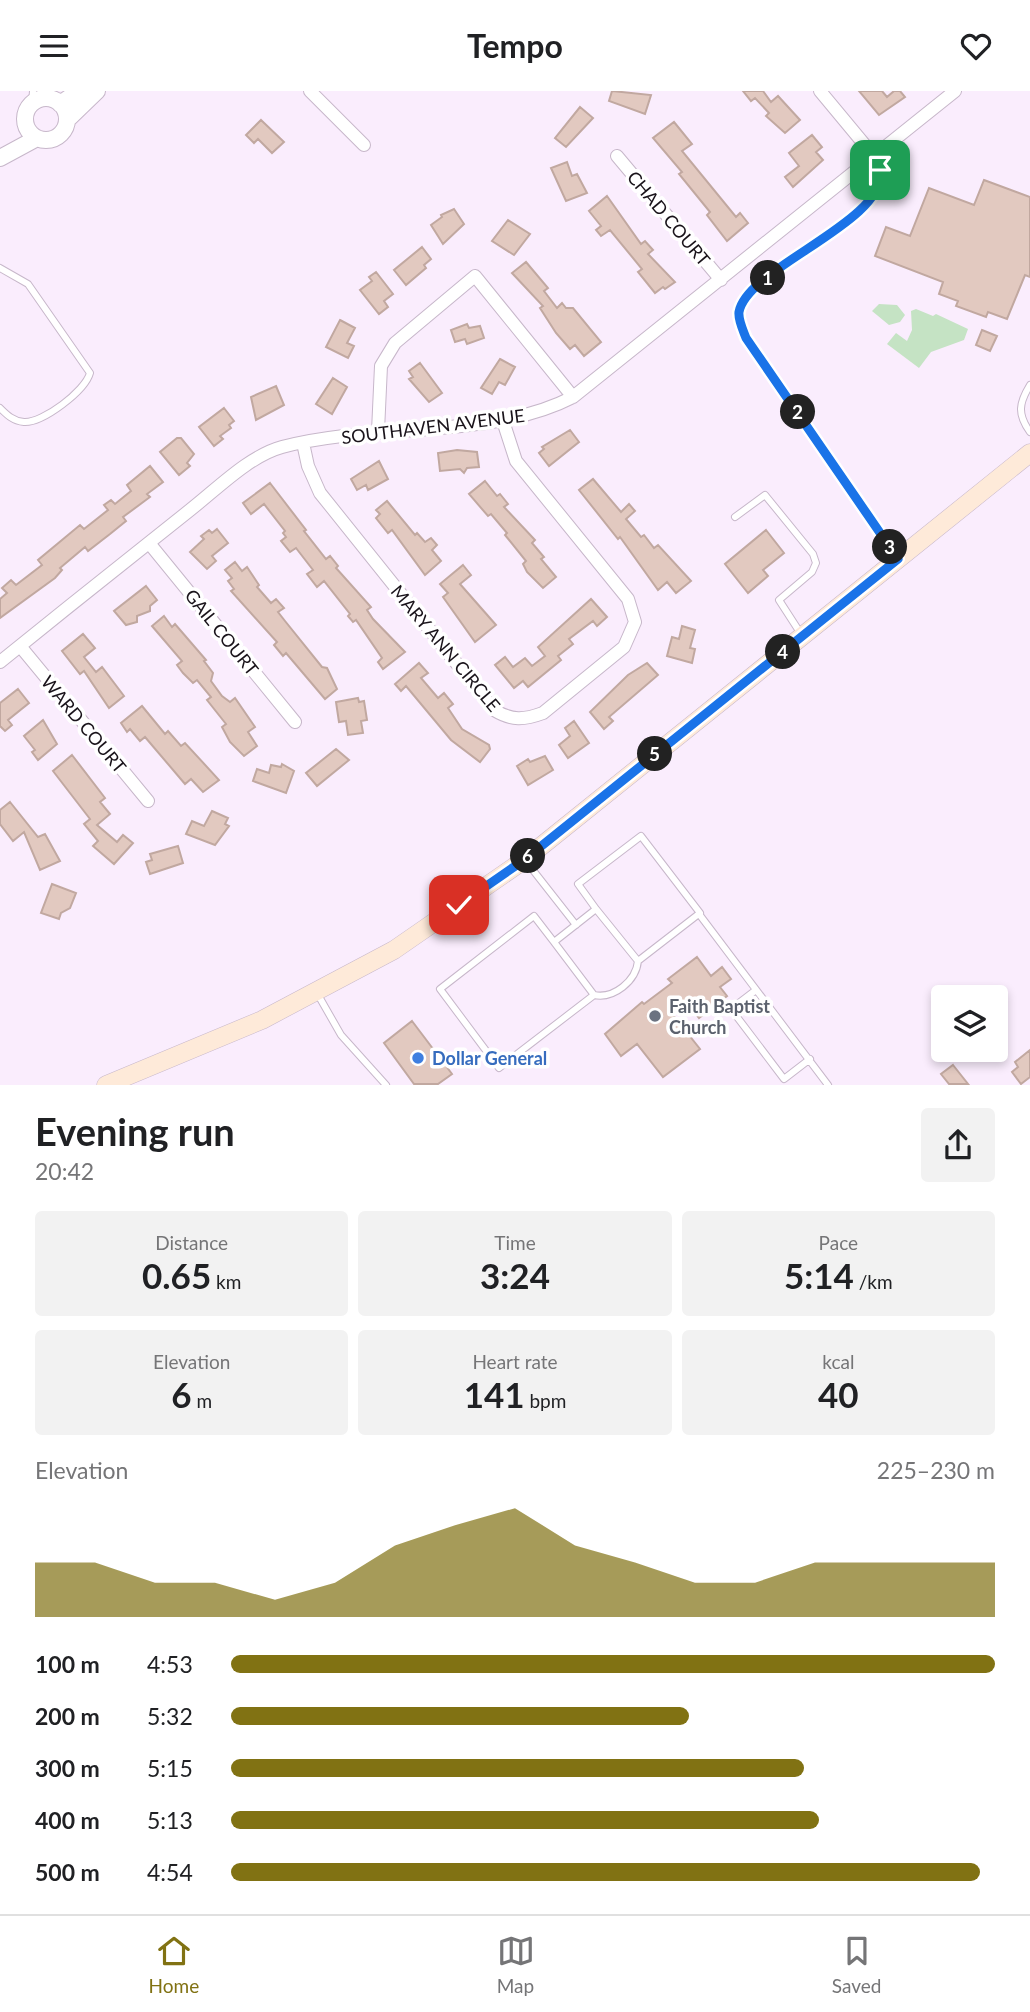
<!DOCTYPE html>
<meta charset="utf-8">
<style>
:root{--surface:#fff;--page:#f2f2f2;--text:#202124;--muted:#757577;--line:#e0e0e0;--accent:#817213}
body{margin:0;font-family:Lato,sans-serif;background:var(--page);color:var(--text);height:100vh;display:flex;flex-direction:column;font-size:26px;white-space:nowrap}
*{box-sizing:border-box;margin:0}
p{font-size:23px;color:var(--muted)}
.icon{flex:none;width:38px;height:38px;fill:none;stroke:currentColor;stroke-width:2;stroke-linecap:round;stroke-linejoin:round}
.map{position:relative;height:994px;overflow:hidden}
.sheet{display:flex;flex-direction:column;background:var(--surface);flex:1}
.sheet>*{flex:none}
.controls{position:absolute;left:931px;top:894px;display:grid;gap:14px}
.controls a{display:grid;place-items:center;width:77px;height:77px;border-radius:7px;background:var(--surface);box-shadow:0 4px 10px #0003;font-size:35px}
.pin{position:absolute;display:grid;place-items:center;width:60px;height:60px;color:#fff;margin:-30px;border-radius:14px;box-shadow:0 4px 10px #0006}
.km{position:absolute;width:35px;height:35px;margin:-18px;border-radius:50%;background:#222;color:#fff;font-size:19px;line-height:35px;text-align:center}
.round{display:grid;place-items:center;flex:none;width:74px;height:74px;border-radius:7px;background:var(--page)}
.overview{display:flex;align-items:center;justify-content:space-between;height:119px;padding:0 35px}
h1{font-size:38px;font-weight:700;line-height:52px}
.metrics{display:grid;grid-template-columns:repeat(3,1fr);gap:10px;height:119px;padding:7px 35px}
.metrics div{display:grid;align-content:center;border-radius:7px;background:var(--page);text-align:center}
.metrics b{font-size:35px;font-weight:700}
.metrics small{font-size:19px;font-weight:400}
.metrics p{font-size:19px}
.chart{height:196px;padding:14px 35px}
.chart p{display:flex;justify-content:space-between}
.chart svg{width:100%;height:126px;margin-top:7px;fill:var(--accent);opacity:.7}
ul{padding:0 35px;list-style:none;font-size:23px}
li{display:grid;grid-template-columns:112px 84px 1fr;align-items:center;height:52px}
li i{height:18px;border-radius:9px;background:var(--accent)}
header{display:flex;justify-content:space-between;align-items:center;height:91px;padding:0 35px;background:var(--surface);font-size:32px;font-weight:700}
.menu{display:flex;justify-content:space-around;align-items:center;height:98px;border-top:2px solid var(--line);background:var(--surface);font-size:19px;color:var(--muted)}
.menu a{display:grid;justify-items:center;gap:4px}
.menu .on{color:var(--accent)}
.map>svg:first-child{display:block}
</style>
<header><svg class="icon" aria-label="menu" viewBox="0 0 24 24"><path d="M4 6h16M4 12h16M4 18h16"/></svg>Tempo<svg class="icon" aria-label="heart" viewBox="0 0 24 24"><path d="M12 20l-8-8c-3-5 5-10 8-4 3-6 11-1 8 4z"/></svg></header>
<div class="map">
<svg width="1030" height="994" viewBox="0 0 1030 994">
<rect width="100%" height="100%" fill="#faedfd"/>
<!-- green -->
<path fill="#c5e3c4" d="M879,213L897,214L905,224L900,231L889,234L872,220Z
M916,218L933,225L936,223L968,238L964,249L931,261L919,277L887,253L896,242L907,250L912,239L911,220Z"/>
<!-- building -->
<path fill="#e2c9c0" stroke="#c1a8a0" stroke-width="2" d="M612,0L651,4L645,23L609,10Z
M743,0H763L771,11L778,5L800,29L785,42L766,25L769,22L755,7L751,10Z
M859,0H882L887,6L894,0H900L905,6L879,24Z
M580,16L593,27L566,56L555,47Z
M261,29L284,51L272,62L258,48L254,52L246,44Z
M674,31L692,53L682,60L736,126L740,122L748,132L727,150L707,124L710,121L679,83L682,81L653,47Z
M812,44L822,56L816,61L823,69L793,96L785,86L799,75L789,62Z
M567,71L572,85L577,83L587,102L566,110L551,77Z
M984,89L1030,106V186L1025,184L1007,228L988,221L986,226L956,215L958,210L939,203L943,191L875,165L886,136L910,145L929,97L974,114Z
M607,105L641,153L645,150L653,159L648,163L675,191L665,198L663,196L655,202L638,181L642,178L610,139L601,145L596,139L601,135L589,120Z
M454,118L464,133L443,153L431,134L442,126L441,124Z
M508,129L530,143L514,164L492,150Z
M422,156L431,168L424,174L426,177L406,194L394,179Z
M526,171L548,197L544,200L557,217L562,212L566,217H573L601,251L584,265L575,254L570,258L556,242L540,217L543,215L512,182Z
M376,181L393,203L384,210L388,216L379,223L360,199L372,190L369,186Z
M340,229L355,237L347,252L354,255L348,267L326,256Z
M467,233L469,237L480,235L484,247L467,253L465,248L455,251L451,239Z
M982,239L997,245L990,260L976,254Z
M500,268L515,276L505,294L499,291L492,303L481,297Z
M420,272L442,302L429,311L409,288L413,286L409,280Z
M333,287L347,296L332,323L316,313Z
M276,295L284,314L256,329L251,306Z
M224,317L234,330L229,334L231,337L220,345L223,348L214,355L199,336Z
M570,339L579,351L549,375L539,362L544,358L542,356Z
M177,347H181L194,363L187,372L190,375L179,384L160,361Z
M457,359L477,361L479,376L467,377L464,382L460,378L440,380L438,362Z
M379,370L388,388L368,399L366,394L357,399L351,388Z
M150,375L163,391L147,403L150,406L123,426L126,430L110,443L88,460L85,456L60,477L62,479L55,487L0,527V508L7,502L2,497L11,489L16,494L42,474L38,469L80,434L84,438L108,419L104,414L111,409L115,413L131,400L127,394Z
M593,388L621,421L629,413L635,420L626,428L641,446L644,444L654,457L658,454L691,490L676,502L667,491L658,499L620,446L618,448L579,399Z
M485,390L497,405L500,403L508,413L504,416L535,449L532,452L544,466L541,468L556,486L543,497L527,481L523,473L526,470L505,444L507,442L491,423L488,425L469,403Z
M270,392L306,439L304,440L326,468L330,465L338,475L336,477L371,516L367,519L373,528L405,561L383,578L378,571L382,567L356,529L353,531L348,525L350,523L324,490L317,496L307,483L313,479L296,457L290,461L281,450L286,446L283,442L285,440L264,413L251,423L243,412Z
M387,410L415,444L417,442L425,451L431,447L437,454L432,459L441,470L425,484L392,439L388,442L376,427L380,423L376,419Z
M217,438L228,452L212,465L216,470L207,478L190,461L204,448L201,445L209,439L212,442Z
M766,439L784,462L763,479L768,485L748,502L725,473Z
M235,471L242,480L247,476L259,494L257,496L271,512L276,508L284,517L278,521L285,530L322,576L327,577L337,598L325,608L286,562L283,565L274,554L277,551L231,500L234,498L228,490L232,487L225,479Z
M463,474L471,484L460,493L496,534L475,551L443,506L448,502L440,493Z
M146,495L157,509L150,515V520L137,525V531L126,534L114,520Z
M591,508L607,526L597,535L593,530L569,548L573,553L558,565L561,569L528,596L523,590L514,597L495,574L505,566L513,576L525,567L532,575L545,565L538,556Z
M164,525L172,536L175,533L206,569L204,570L213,582L211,590L222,605L230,611L235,607L255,636L248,641L257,655L244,665L230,651L222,636L226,633L207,609L211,606L197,589L193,592L183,582L177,574L182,570L152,535Z
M682,535L695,539L690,557L695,558L692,572L667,565L672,546L679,548Z
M83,543L95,557L84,566L96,581L102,576L124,605L109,617L84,580L80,583L62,560Z
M419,572L428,582L421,587L438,607L444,602L453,613L448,617L462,638L489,654L490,658L480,671L451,649L406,595L401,600L395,593Z
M647,572L658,584L609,626L613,630L604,638L590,621L628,584Z
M18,598L29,612L8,629L12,634L5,640L0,635V612Z
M358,607L359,611L364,610L367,629L361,630L363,642L348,644L346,630L339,631L336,611Z
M142,615L165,643L168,640L181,655L185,652L219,689L203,701L191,688L185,693L145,646L140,650L130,638L127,641L121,632Z
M43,629L57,653L38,669L32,661L35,659L24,645Z
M574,630L589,652L568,667L559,654L570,645L565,637Z
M336,658L349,669L317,695L306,682Z
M72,664L105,707L100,711L110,723L97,734L117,751L123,744L133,752L114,773L93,755L98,750L84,733L90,728L53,680Z
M545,665L553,679L528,694L517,675L528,668L530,671Z
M282,673L294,680L286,702L253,690L257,678L269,682L271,674L281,676Z
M10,711L38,746L45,743L60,770L40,779L24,741L13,750L0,733V719Z
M212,720L228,727L225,733L229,735L215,754L186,743L192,730L204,735Z
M178,755L183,772L150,783L146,771L152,769L150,763Z
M52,793L76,802L70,817L61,822L59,828L41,822Z
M697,866L711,885L722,876L731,888L720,896L727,905L699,927L687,912L673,924L700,958L663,986L637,953L621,965L605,943L642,911L644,913L672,892L668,888Z
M412,930L452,983L438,993H414L384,952Z
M1030,959V986L1021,993L1012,981L1018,976L1015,971Z
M953,974L968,993H949L941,983Z"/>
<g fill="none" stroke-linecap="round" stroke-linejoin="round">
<!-- service casing -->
<g stroke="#c7b7ca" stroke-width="8">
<path id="service" d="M32,12L33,0
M871,68C877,75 884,81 882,91C877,127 746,182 739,221C738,230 743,239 746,247L897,466
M0,177L28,193L90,282C85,300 43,332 24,331C13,330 7,324 0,317
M1030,294C1019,312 1017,323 1030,341
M735,426L765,404L813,463L816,472L812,481L779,509L801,543
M641,745L700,822L638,870C636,890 614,908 594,904L499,977L440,898L534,825L554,851L596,818L578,793Z
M525,769L576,834
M596,818L638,870
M699,823L828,994
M554,851L594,904
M756,899L731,918L784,988L810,968
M317,902L341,944L386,994"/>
</g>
<!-- minor casing -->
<g stroke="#c7b7ca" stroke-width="14">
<path id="minor" d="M310,0L364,54
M820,0L874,65
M617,65L721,189
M378,340L381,275L395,252L475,185L573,306
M303,352L308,375L320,402L494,619C512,630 524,629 543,622L624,556L635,531L628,508L516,370L503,330
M149,452L295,631
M20,555L148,710
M0,571C63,520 127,469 190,419C217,398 249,365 282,356C375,331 490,349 573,306L955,0"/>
</g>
<!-- tertiary casing -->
<g stroke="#c7b7ca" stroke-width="18">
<path id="tertiary" d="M25 28a21 21 0 1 1 42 0a21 21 0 1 1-42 0Z
M60,13L79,0
M67,29L97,0
M0,67L37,47"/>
</g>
<!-- secondary casing -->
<g stroke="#c7b7ca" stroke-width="19">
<path id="secondary" d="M106,994L262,929L394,859L524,769L1030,362"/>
</g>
<!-- service -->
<use href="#service" stroke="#fff" stroke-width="6"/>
<!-- minor -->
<use href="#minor" stroke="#fff" stroke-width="12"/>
<!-- tertiary -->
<use href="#tertiary" stroke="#fff" stroke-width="16"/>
<!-- secondary -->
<use href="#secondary" stroke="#feead9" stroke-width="18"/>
</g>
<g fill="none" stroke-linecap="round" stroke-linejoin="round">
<!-- route casing -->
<g stroke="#fff" stroke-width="14">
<path id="route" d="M459,814L524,769L898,468L746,247C743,239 738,229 739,221C747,176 888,131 880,79"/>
</g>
<!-- route -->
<use href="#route" stroke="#1a73e8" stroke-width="9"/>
</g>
<!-- markers -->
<circle fill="#6b7280" stroke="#fff" stroke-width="2.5" cx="655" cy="925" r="7"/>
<circle fill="#3f7fe0" stroke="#fff" stroke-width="2.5" cx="418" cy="967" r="7"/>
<g text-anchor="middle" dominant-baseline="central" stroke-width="7" stroke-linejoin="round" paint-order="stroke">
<!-- street labels -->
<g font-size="18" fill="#19131a" stroke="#fff">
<text transform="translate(669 127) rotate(50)">CHAD COURT</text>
<text transform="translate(433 335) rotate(-7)">SOUTHAVEN AVENUE</text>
<text transform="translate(222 541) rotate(51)">GAIL COURT</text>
<text transform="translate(446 557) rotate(50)">MARY ANN CIRCLE</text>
<text transform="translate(84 633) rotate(50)">WARD COURT</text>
</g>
<!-- worship labels -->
<g font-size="18" font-weight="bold" fill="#5b616d" stroke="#fff" text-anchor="start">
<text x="669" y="915">Faith Baptist<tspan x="669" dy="21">Church</tspan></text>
</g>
<!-- shop labels -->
<g font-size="18" font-weight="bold" fill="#366cbe" stroke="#fff" text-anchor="start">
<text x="432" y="967">Dollar General</text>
</g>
</g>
</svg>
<div class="controls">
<a><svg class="icon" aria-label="layers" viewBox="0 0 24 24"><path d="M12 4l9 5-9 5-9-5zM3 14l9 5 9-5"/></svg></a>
</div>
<div class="pin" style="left:880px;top:79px;background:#1e9e55"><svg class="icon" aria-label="arrive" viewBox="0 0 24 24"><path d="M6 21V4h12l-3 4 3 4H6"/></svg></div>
<div class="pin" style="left:459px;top:814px;background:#d93025"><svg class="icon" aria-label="check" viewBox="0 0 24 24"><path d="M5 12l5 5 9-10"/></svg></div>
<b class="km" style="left:768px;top:187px">1</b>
<b class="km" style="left:798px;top:321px">2</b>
<b class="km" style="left:890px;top:456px">3</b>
<b class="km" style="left:783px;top:561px">4</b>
<b class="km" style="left:655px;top:663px">5</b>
<b class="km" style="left:528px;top:765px">6</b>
</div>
<section class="sheet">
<div class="overview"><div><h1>Evening run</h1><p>20:42</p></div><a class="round"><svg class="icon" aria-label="share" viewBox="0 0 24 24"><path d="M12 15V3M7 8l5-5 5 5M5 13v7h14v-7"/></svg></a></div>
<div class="metrics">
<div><p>Distance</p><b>0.65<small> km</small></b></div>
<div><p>Time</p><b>3:24</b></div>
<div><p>Pace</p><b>5:14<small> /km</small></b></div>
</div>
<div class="metrics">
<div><p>Elevation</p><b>6<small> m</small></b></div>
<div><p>Heart rate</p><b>141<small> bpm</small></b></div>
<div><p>kcal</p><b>40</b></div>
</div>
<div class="chart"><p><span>Elevation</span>225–230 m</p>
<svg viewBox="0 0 160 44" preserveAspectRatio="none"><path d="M0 44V25L10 25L20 32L30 32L40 38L50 32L60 19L70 12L80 6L90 19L100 25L110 32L120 32L130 25L140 25L150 25L160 25V44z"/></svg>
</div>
<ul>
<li><b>100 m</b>4:53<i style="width:100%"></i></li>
<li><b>200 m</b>5:32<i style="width:60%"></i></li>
<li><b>300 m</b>5:15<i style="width:75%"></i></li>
<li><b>400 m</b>5:13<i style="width:77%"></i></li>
<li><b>500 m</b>4:54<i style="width:98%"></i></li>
</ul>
</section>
<nav class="menu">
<a class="on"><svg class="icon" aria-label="home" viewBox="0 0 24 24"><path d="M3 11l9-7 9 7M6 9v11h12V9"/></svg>Home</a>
<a><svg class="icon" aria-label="map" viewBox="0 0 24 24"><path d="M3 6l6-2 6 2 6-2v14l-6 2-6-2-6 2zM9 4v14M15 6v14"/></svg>Map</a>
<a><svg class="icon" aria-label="saved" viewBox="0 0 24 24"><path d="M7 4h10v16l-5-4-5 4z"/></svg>Saved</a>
</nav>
